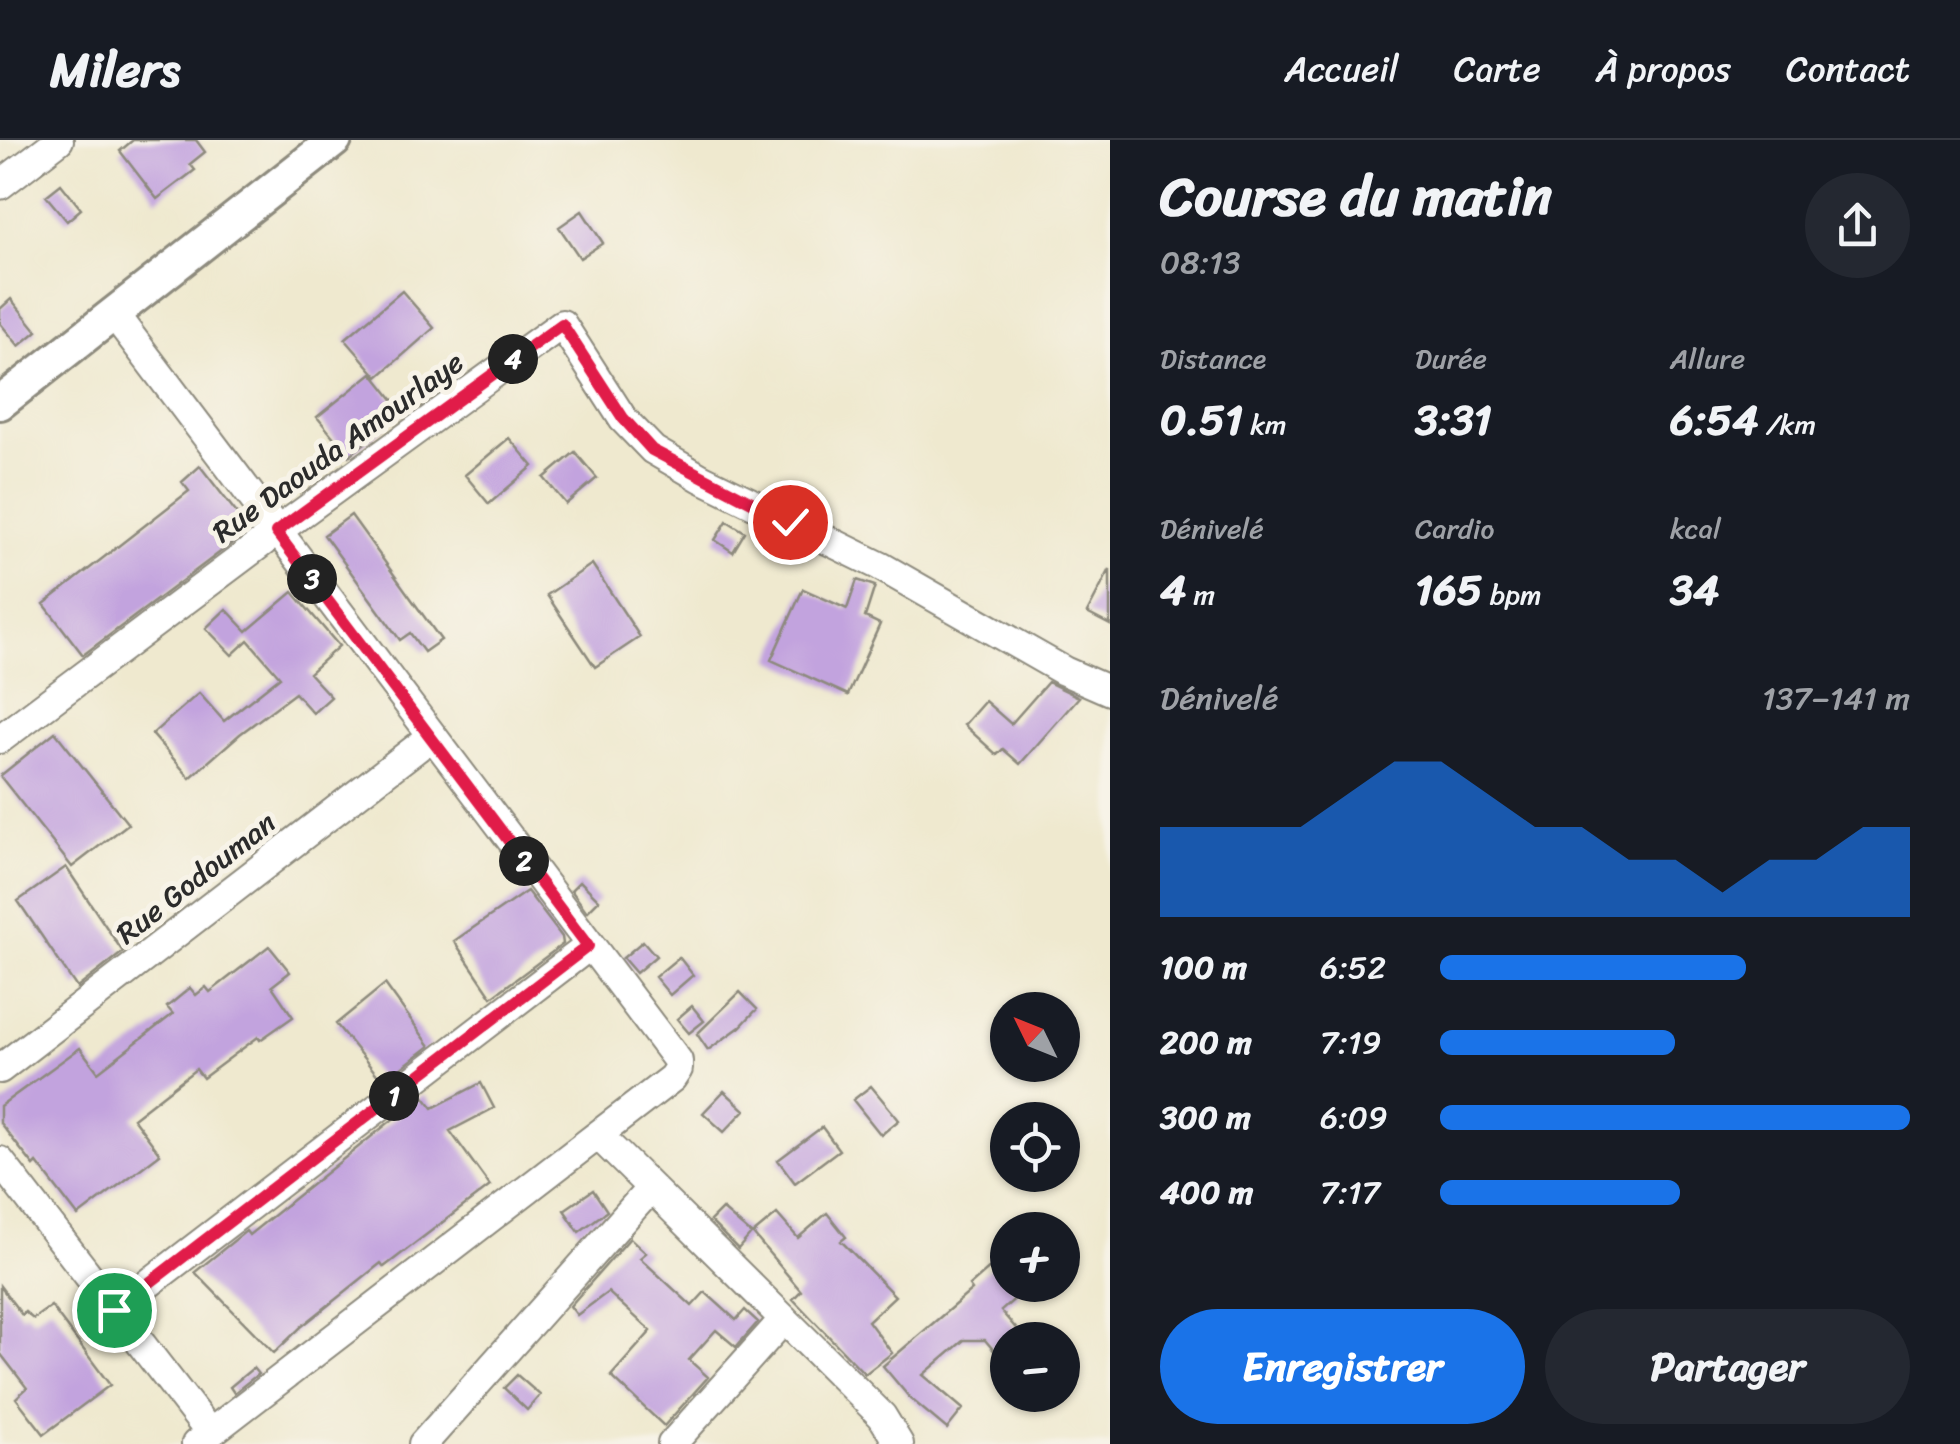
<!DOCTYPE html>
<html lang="fr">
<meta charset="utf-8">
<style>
:root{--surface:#171b24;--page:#242831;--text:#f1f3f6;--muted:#9ea1a6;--line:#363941;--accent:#1a73e8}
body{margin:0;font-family:Sriracha,sans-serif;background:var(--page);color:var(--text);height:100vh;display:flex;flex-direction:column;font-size:38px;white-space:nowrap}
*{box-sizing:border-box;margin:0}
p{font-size:32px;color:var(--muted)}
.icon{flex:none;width:55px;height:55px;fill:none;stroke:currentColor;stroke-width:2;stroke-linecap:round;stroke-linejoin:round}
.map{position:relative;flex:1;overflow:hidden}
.details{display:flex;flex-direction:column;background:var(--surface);width:850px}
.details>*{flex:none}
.needle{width:65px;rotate:313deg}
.buttons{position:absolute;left:990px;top:852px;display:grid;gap:20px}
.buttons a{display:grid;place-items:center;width:90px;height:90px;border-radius:50%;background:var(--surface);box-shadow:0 2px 8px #0004;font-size:50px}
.pin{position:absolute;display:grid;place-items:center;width:85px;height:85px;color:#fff;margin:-42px;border:5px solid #fff;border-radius:50%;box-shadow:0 2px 10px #0007}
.km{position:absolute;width:50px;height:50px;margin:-25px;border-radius:50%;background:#222;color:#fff;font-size:28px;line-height:50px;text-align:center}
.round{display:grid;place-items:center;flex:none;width:105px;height:105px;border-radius:52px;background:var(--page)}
.head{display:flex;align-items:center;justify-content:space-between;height:170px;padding:0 50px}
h1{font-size:55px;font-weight:700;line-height:75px}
.stats{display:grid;grid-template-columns:repeat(3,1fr);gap:15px;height:170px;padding:10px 50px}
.stats div{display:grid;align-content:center}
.stats b{font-size:42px;font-weight:700}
.stats small{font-size:28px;font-weight:400}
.stats p{font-size:28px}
.chart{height:280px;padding:20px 50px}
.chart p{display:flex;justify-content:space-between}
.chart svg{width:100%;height:180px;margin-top:10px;fill:var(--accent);opacity:.7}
.primary-button{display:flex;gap:20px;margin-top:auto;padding:20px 50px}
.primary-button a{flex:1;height:115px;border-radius:60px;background:var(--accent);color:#fff;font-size:40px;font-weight:700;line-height:115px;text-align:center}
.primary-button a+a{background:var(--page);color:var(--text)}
ul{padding:0 50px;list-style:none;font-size:32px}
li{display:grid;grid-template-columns:160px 120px 1fr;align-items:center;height:75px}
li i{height:25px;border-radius:12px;background:var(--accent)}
header{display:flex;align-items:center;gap:60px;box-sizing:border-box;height:140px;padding:0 50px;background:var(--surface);border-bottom:2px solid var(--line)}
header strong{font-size:48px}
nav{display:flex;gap:55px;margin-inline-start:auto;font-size:35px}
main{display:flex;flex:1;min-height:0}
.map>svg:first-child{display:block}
</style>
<header>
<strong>Milers</strong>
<nav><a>Accueil</a><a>Carte</a><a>À propos</a><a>Contact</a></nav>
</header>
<main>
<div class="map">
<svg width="1110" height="1304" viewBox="0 0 1110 1304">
<rect width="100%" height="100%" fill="#f7f3e8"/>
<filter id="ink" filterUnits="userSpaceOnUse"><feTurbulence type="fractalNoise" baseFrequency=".01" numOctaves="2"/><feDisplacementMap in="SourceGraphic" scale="20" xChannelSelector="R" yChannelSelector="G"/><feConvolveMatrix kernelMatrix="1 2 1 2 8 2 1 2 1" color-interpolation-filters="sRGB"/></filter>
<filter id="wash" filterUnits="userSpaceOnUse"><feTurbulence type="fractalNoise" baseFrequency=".0048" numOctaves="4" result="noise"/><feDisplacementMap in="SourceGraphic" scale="40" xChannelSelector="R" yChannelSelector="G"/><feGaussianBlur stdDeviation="2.25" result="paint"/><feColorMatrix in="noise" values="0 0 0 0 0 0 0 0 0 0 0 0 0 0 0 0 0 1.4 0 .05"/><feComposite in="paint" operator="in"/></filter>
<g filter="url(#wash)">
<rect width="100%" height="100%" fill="#efe9cf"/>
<g id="blocks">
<!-- building -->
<path fill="#c2a3de" d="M133,0H196L205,12L190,24L195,30L157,59L120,11Z
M61,44L81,69L67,81L46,56Z
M582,71L603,103L580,118L559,87Z
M402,151L434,188L378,237L345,199Z
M11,159L37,191L19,206L0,183V169Z
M372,233L403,272L349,316L317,277Z
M509,298L533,326L489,364L465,335Z
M575,312L597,338L566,364L544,338Z
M200,326L242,380L239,382L247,392L83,515L44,464L189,351L182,342Z
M351,375L441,500L424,512L410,493L400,500L324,395Z
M727,381L745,392L733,412L715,400Z
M592,424L640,497L595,527L547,455Z
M1110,429V485L1087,473Z
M857,440L875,446L865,477L880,484L848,555L771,520L803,449L847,469Z
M293,452L339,506L309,533L331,557L313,573L295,553L240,594L190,638L152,594L199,553L224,581L280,537L248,500L232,515L206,488L226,469L247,491Z
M1048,542L1079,557L1020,624L1003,609L997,615L964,585L985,561L1011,584Z
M55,592L128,684L72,727L0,636Z
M66,727L123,812L77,848L18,761Z
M580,741L599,760L587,772L571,750Z
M527,751L562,797L563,804L492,857L454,801Z
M643,801L656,816L636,833L623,818Z
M269,806L290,832L272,846L293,877L260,900L258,897L203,938L196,929L133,978L160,1014L78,1076L37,1023L34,1026L0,983V966L80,908L98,932L173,874L167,867L190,848L196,855L206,847L210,852Z
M679,817L693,835L670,855L655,837Z
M385,844L430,906L383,942L336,884Z
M740,852L757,869L740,887L708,910L697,894Z
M692,866L704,881L689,893L677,879Z
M481,943L494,968L450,991L490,1046L384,1127L381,1123L301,1187L274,1213L195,1132L246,1091L249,1095L423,955L433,968Z
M871,946L899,980L881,995L853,960Z
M724,951L745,970L724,992L703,973Z
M822,987L839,1010L795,1043L778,1020Z
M593,1050L607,1071L579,1092L564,1070Z
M722,1069L751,1094L738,1109L710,1081Z
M827,1073L846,1097L841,1101L895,1156L868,1181L892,1213L865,1234L793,1159L801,1151L753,1094L777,1074L798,1098Z
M630,1098L646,1113L640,1118L692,1166L705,1152L736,1180L745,1170L758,1182L736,1207L716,1190L689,1220L708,1237L664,1286L611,1236L651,1191L608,1152L577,1175L570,1166Z
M992,1126L1019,1155L1001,1171L1026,1200H1008V1227L985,1200H964L923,1235L963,1269L947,1289L910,1258L883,1226L972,1150L969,1146Z
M0,1146L22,1175L25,1172L33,1179L51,1166L110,1245L44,1294L16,1258L27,1248L0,1213Z
M253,1228L258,1234L234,1253L230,1247Z
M517,1235L540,1255L527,1270L504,1248Z"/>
</g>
</g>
<g filter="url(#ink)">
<use href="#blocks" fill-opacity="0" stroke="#8d8a7d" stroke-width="2.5"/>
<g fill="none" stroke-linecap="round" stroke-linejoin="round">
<!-- minor casing -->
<g stroke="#8d8a7d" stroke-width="32">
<path id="minor" d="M0,45L59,0
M114,174L678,921V929L672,938L196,1304
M0,599L276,392L562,184L623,279L653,310L701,338L880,426L1064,531L1110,551
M0,929L431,597
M598,995L882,1276L899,1304
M0,1021L210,1293
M114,1170L589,806
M423,1304L651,1048
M672,1304L784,1179"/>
</g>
<!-- tertiary casing -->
<g stroke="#8d8a7d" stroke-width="38">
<path id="tertiary" d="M0,263L335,0"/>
</g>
<!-- minor -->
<use href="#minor" stroke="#fff" stroke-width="28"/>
<!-- tertiary -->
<use href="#tertiary" stroke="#fff" stroke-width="32"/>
</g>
</g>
<g fill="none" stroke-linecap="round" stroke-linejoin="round" filter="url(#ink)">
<!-- route casing -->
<g stroke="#fff" stroke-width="20">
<path id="route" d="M114,1170L588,806L276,392L562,184L623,278L652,310L790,382"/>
</g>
<!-- route -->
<use href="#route" stroke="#e11d48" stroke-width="12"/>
</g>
<g text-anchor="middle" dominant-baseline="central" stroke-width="10" stroke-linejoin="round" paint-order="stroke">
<!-- street labels -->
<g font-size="30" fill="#2b2b2b" stroke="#f7f3e8">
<text transform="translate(338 307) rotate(-36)">Rue Daouda Amourlaye</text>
<text transform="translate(196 738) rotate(-38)">Rue Godouman</text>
</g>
</g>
</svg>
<div class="buttons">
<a><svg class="needle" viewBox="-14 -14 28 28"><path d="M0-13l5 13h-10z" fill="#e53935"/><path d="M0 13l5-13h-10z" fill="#9ea1a6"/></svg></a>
<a><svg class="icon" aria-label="locate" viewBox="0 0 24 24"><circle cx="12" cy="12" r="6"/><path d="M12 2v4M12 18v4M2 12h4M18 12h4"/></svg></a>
<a>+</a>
<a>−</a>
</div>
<div class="pin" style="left:114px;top:1170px;background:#1e9e55"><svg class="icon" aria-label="arrive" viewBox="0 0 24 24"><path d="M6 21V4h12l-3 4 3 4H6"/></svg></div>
<div class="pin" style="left:790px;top:382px;background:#d93025"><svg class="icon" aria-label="check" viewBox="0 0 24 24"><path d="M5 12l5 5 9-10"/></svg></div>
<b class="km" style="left:394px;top:956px">1</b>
<b class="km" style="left:524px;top:721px">2</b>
<b class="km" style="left:312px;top:439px">3</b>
<b class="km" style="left:513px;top:219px">4</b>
</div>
<section class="details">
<div class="head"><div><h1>Course du matin</h1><p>08:13</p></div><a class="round"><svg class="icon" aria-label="share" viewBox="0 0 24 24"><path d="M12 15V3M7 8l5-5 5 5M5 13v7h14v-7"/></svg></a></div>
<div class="stats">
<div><p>Distance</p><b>0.51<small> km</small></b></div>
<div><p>Durée</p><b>3:31</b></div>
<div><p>Allure</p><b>6:54<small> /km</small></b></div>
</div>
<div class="stats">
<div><p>Dénivelé</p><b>4<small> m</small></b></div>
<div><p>Cardio</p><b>165<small> bpm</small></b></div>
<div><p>kcal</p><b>34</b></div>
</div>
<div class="chart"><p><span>Dénivelé</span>137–141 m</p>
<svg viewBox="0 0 160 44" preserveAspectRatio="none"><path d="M0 44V22L10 22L20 22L30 22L40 14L50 6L60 6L70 14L80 22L90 22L100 30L110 30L120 38L130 30L140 30L150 22L160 22V44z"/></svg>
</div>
<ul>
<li><b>100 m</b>6:52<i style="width:65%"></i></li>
<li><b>200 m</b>7:19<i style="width:50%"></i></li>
<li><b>300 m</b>6:09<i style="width:100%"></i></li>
<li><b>400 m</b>7:17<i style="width:51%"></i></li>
</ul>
<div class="primary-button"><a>Enregistrer</a><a>Partager</a></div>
</section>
</main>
